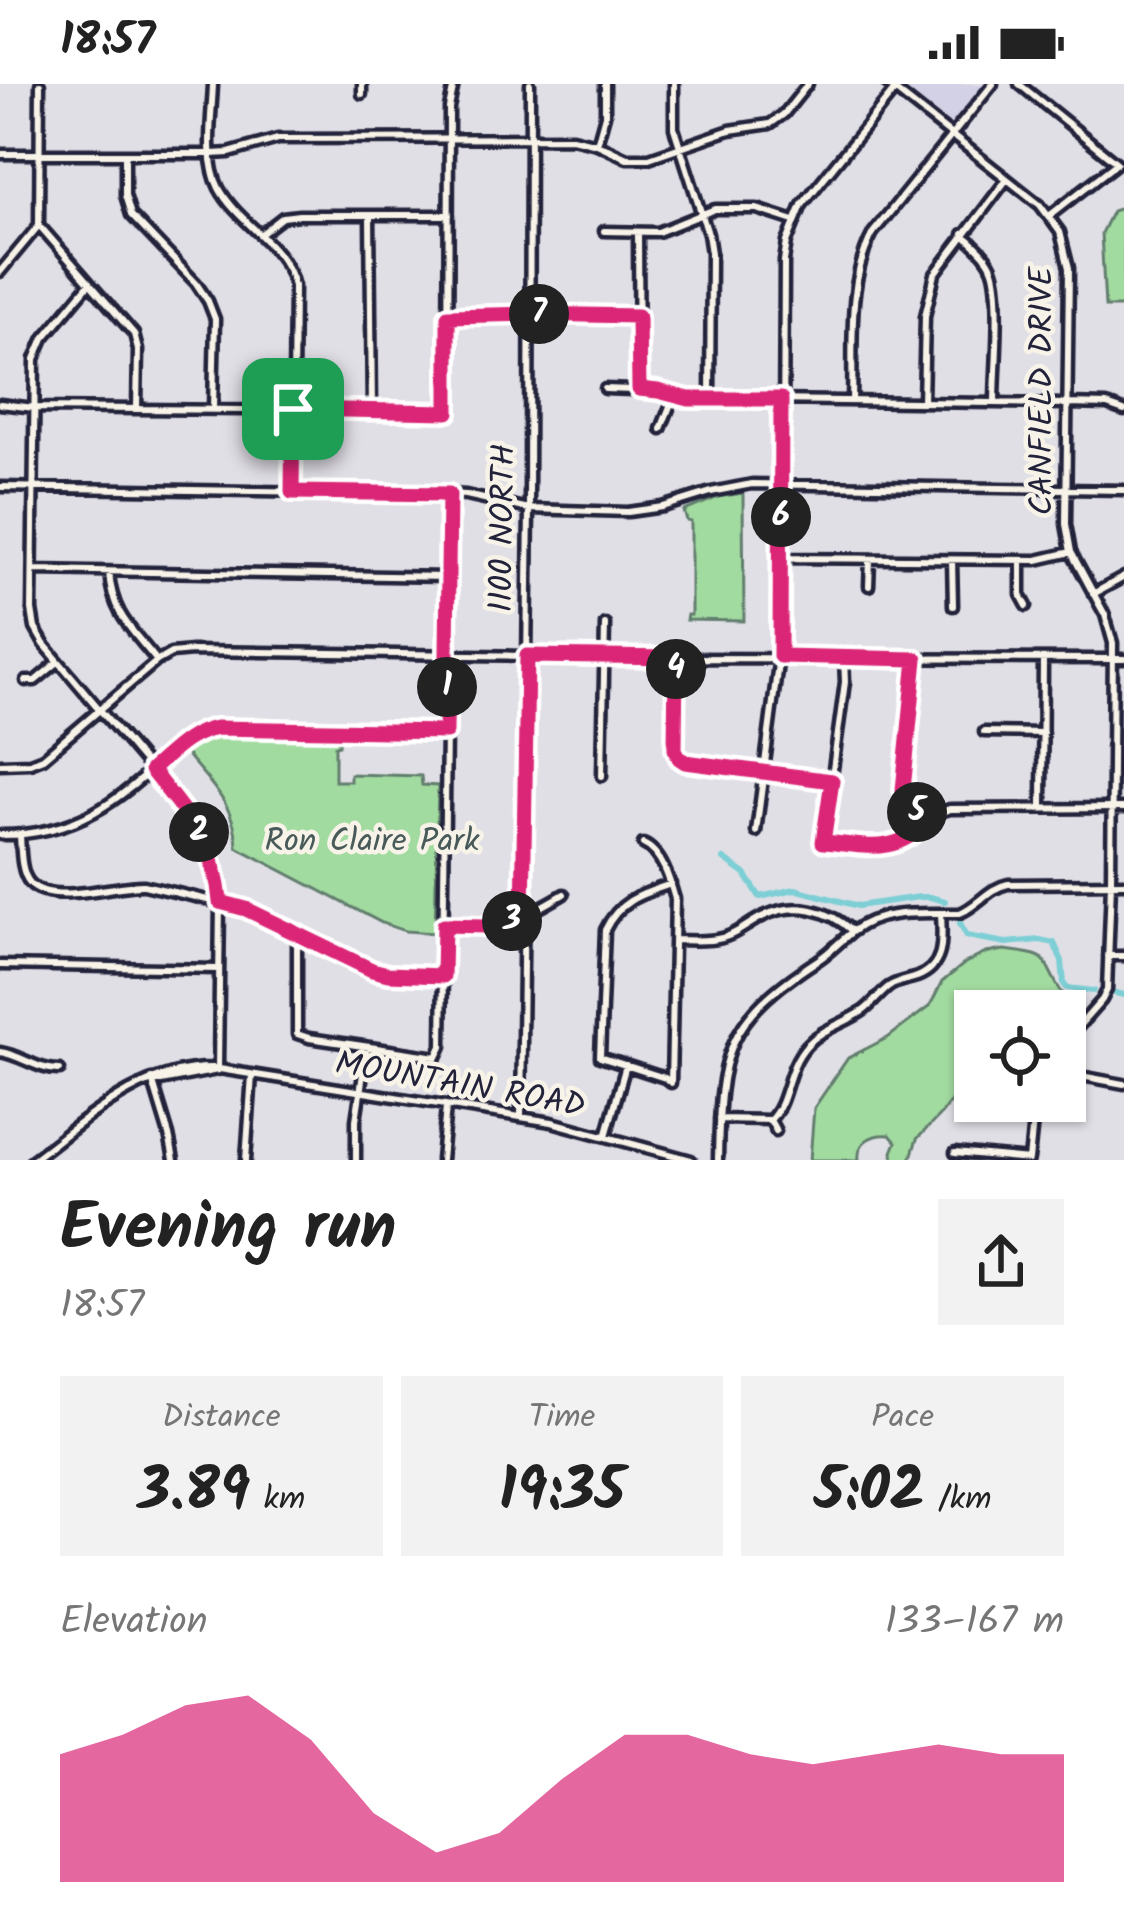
<!DOCTYPE html>
<meta charset="utf-8">
<style>
:root{--surface:#fff;--page:#f2f2f2;--text:#222;--muted:#767676;--accent:#db2777}
body{margin:0;font-family:Kalam,sans-serif;background:var(--page);color:var(--text);height:100vh;display:flex;flex-direction:column;font-size:45px;white-space:nowrap}
*{box-sizing:border-box;margin:0}
p{font-size:39px;color:var(--muted)}
.icon{flex:none;width:66px;height:66px;fill:none;stroke:currentColor;stroke-width:2;stroke-linecap:round;stroke-linejoin:round}
.map{position:relative;height:1076px;overflow:hidden}
.sheet{display:flex;flex-direction:column;background:var(--surface);flex:1}
.sheet>*{flex:none}
.fabs{position:absolute;left:954px;top:906px;display:grid;gap:24px}
.fabs a{display:grid;place-items:center;width:132px;height:132px;border-radius:0px;background:var(--surface);box-shadow:0 3px 9px #0004;font-size:60px}
.pin{position:absolute;display:grid;place-items:center;width:102px;height:102px;color:#fff;margin:-51px;border-radius:24px;box-shadow:0 6px 18px #0006}
.km{position:absolute;width:60px;height:60px;margin:-30px;border-radius:50%;background:#222;color:#fff;font-size:33px;line-height:60px;text-align:center}
.round{display:grid;place-items:center;flex:none;width:126px;height:126px;border-radius:0px;background:var(--page)}
.summary{display:flex;align-items:center;justify-content:space-between;height:204px;padding:0 60px}
h1{font-size:66px;font-weight:700;line-height:90px}
.stats{display:grid;grid-template-columns:repeat(3,1fr);gap:18px;height:204px;padding:12px 60px}
.stats div{display:grid;align-content:center;border-radius:0px;background:var(--page);text-align:center}
.stats b{font-size:60px;font-weight:700}
.stats small{font-size:33px;font-weight:400}
.stats p{font-size:33px}
.chart{height:336px;padding:24px 60px}
.chart p{display:flex;justify-content:space-between}
.chart svg{width:100%;height:216px;margin-top:12px;fill:var(--accent);opacity:.7}
.status{display:flex;justify-content:space-between;align-items:center;height:84px;padding:0 60px;background:var(--surface);direction:ltr}
.status svg{height:33px;fill:currentColor}
.map>svg:first-child{display:block}
</style>
<div class="status"><b>18:57</b><svg viewBox="0 0 49 12"><path d="M0 12V9h3v3zM5 12V6h3v6zM10 12V3h3v9zM15 12V0h3v12zM26 1h20v11H26zM47 4h2v5h-2z"/></svg></div>
<div class="map">
<svg width="1124" height="1076" viewBox="0 0 1124 1076">
<rect width="100%" height="100%" fill="#e1dfe6"/>
<filter id="ink" filterUnits="userSpaceOnUse"><feTurbulence type="fractalNoise" baseFrequency=".00833" numOctaves="2"/><feDisplacementMap in="SourceGraphic" scale="24" xChannelSelector="R" yChannelSelector="G"/><feConvolveMatrix kernelMatrix="1 2 1 2 8 2 1 2 1" color-interpolation-filters="sRGB"/></filter>
<g filter="url(#ink)">
<!-- built -->
<path fill="#d2d1e5" d="M893,0H988L951,46Z"/>
<!-- green -->
<path fill="#a2dba0" stroke="#627e6e" stroke-width="3" d="M1124,123V223H1105L1101,149L1112,127Z
M743,409L744,537L686,536L687,531H691V438L687,437L684,427L718,413Z
M204,649L340,650L339,661L335,662V697H350V690L421,692L422,701L438,702L435,849L405,847L382,839L237,763C237,721 206,695 181,664Z
M1004,866C1056,872 1038,872 1062,909L1047,927H975V986L942,1029L917,1055L910,1076H894L892,1068L896,1058L890,1051C873,1049 857,1057 859,1076H810L814,1024L848,974L889,953L930,922L942,898L965,879L986,869Z"/>
<g fill="none" stroke-linecap="round" stroke-linejoin="round">
<!-- canal -->
<path stroke="#7dcfd5" stroke-width="6" d="M724,775L745,790L760,813L795,805L858,822L919,813H930L945,817
M960,839L967,852L1006,859L1040,856L1054,859L1062,877L1064,900L1067,904L1094,907
M1115,909L1124,911"/>
<!-- minor casing -->
<g stroke="#22223b" stroke-width="15">
<path id="minor" d="M40,0L39,141L134,250L138,266L137,324
M213,0C212,32 204,75 219,104C238,140 285,160 294,202L292,408
M362,0V10
M674,0V44L708,150L711,169L710,315
M887,0L1040,121L1060,148L1069,184L1066,440L1071,468L1105,531L1113,559L1111,799L1107,906L1102,916L1065,958
M1019,0L1117,79L1049,132
M597,60L605,31V0
M0,70H212L229,69L278,55L572,54L597,60L627,74H649L730,46L770,40L784,30L808,0
M125,71V111L131,131L196,199L208,217L215,235L213,325
M370,132L372,326
M604,147L658,148L715,125H757L794,137
M638,148L639,305
M261,150L283,133L299,131H449
M963,150C974,161 988,171 993,186C1002,213 995,287 995,319
M0,188L39,141
M89,200L44,254L35,275L32,526L35,544L44,560L151,686L203,754L219,799L220,818L218,986
M450,231L638,232
M605,305L658,307L689,315L1068,320L1107,321L1124,327
M852,317C854,261 846,199 873,149L993,0
M923,318L925,232L935,190L1007,95
M0,320L35,324L448,328L449,24L454,0
M661,345L674,312
M0,403L449,410L466,411L529,425L628,428L663,423L711,408L752,400L1124,406
M782,474L1037,476L1071,468
M952,476L953,522
M1021,477V511L1027,522
M33,486L448,493
M109,488C112,531 132,545 157,577
M869,502L870,476
M1093,510L1124,493
M676,574L675,665L679,674L685,678L832,697
M844,574L845,598L823,758C848,760 890,770 912,754C930,740 925,732 950,725L1124,724
M915,575L903,707L908,721L925,736
M26,597H35L58,578
M984,648L1043,649
M0,680L30,679L43,674L157,577L171,569L192,567L676,574L1124,575
M602,692L605,540
M1042,723L1043,575
M756,748L782,549L784,177L787,158L802,121L895,6
M0,751C90,751 127,706 190,652L204,646L446,648
M20,751C21,764 20,788 30,799C52,822 116,800 144,801L246,825L372,886L388,890L443,892
M643,760C662,768 670,797 675,815L671,999L665,994L600,973L605,846C619,816 642,810 671,800
M444,841C502,842 514,840 564,810
M297,852V950L309,954L437,973L442,962L449,410
M674,856C690,856 708,858 722,854C737,851 750,838 764,832C796,817 828,825 852,847
M1108,872H1124
M0,881L218,885
M0,968C21,971 39,987 60,986
M1065,989L1124,1000
M152,995L169,1051L174,1076
M152,995L161,997L218,986
M521,1033L529,425L530,0
M719,1035L770,1036C789,1017 785,985 807,961C823,944 844,940 863,927C873,920 880,909 890,902C898,897 908,896 917,893C946,882 942,855 941,829
M770,1036L776,1047
M606,1052L626,981
M955,1069L1029,1076L1035,1017
M32,1076C87,1035 141,983 213,984L552,1038L691,1076
M246,1076L252,991
M356,1076V1036L367,963
M441,1076L446,1023
M718,1076C720,969 724,937 818,876C831,868 841,856 853,847C883,824 924,830 960,829C978,822 988,804 1008,800L1124,799"/>
</g>
<!-- minor -->
<use href="#minor" stroke="#f7f3e8" stroke-width="6"/>
</g>
</g>
<g fill="none" stroke-linecap="round" stroke-linejoin="round" filter="url(#ink)">
<!-- route casing -->
<g stroke="#fff" stroke-width="24">
<path id="route" d="M530,230L638,232L639,305L658,307L689,315H781L780,572L916,575L903,706L908,721L927,737C894,773 867,761 823,758L832,697L685,678L679,674L675,665L676,574L527,572L523,834L485,842L444,841L443,892L388,890L372,886L246,825L220,818C216,760 185,729 151,686C171,669 189,648 217,644L446,648L449,410L292,408L293,325L448,328V232Z"/>
</g>
<!-- route -->
<use href="#route" stroke="#db2777" stroke-width="15"/>
</g>
<g text-anchor="middle" dominant-baseline="central" stroke-width="9" stroke-linejoin="round" paint-order="stroke">
<!-- street labels -->
<g font-size="33" fill="#22223b" stroke="#f7f3e8">
<text transform="translate(1043 307) rotate(-90)">CANFIELD DRIVE</text>
<text transform="translate(504 444) rotate(-89)">1100 NORTH</text>
<text transform="translate(460 1002) rotate(10)">MOUNTAIN ROAD</text>
</g>
<!-- park labels -->
<g font-size="33" fill="#485a59" stroke="#f7f3e8">
<text x="372" y="758">Ron Claire Park</text>
</g>
</g>
</svg>
<div class="fabs">
<a><svg class="icon" aria-label="locate" viewBox="0 0 24 24"><circle cx="12" cy="12" r="6"/><path d="M12 2v4M12 18v4M2 12h4M18 12h4"/></svg></a>
</div>
<div class="pin" style="left:293px;top:325px;background:#1e9e55"><svg class="icon" aria-label="arrive" viewBox="0 0 24 24"><path d="M6 21V4h12l-3 4 3 4H6"/></svg></div>
<b class="km" style="left:447px;top:603px">1</b>
<b class="km" style="left:199px;top:748px">2</b>
<b class="km" style="left:512px;top:837px">3</b>
<b class="km" style="left:676px;top:585px">4</b>
<b class="km" style="left:917px;top:728px">5</b>
<b class="km" style="left:781px;top:433px">6</b>
<b class="km" style="left:539px;top:230px">7</b>
</div>
<section class="sheet">
<div class="summary"><div><h1>Evening run</h1><p>18:57</p></div><a class="round"><svg class="icon" aria-label="share" viewBox="0 0 24 24"><path d="M12 15V3M7 8l5-5 5 5M5 13v7h14v-7"/></svg></a></div>
<div class="stats">
<div><p>Distance</p><b>3.89<small> km</small></b></div>
<div><p>Time</p><b>19:35</b></div>
<div><p>Pace</p><b>5:02<small> /km</small></b></div>
</div>
<div class="chart"><p><span>Elevation</span>133–167 m</p>
<svg viewBox="0 0 160 44" preserveAspectRatio="none"><path d="M0 44V18L10 14L20 8L30 6L40 15L50 30L60 38L70 34L80 23L90 14L100 14L110 18L120 20L130 18L140 16L150 18L160 18V44z"/></svg>
</div>
</section>
